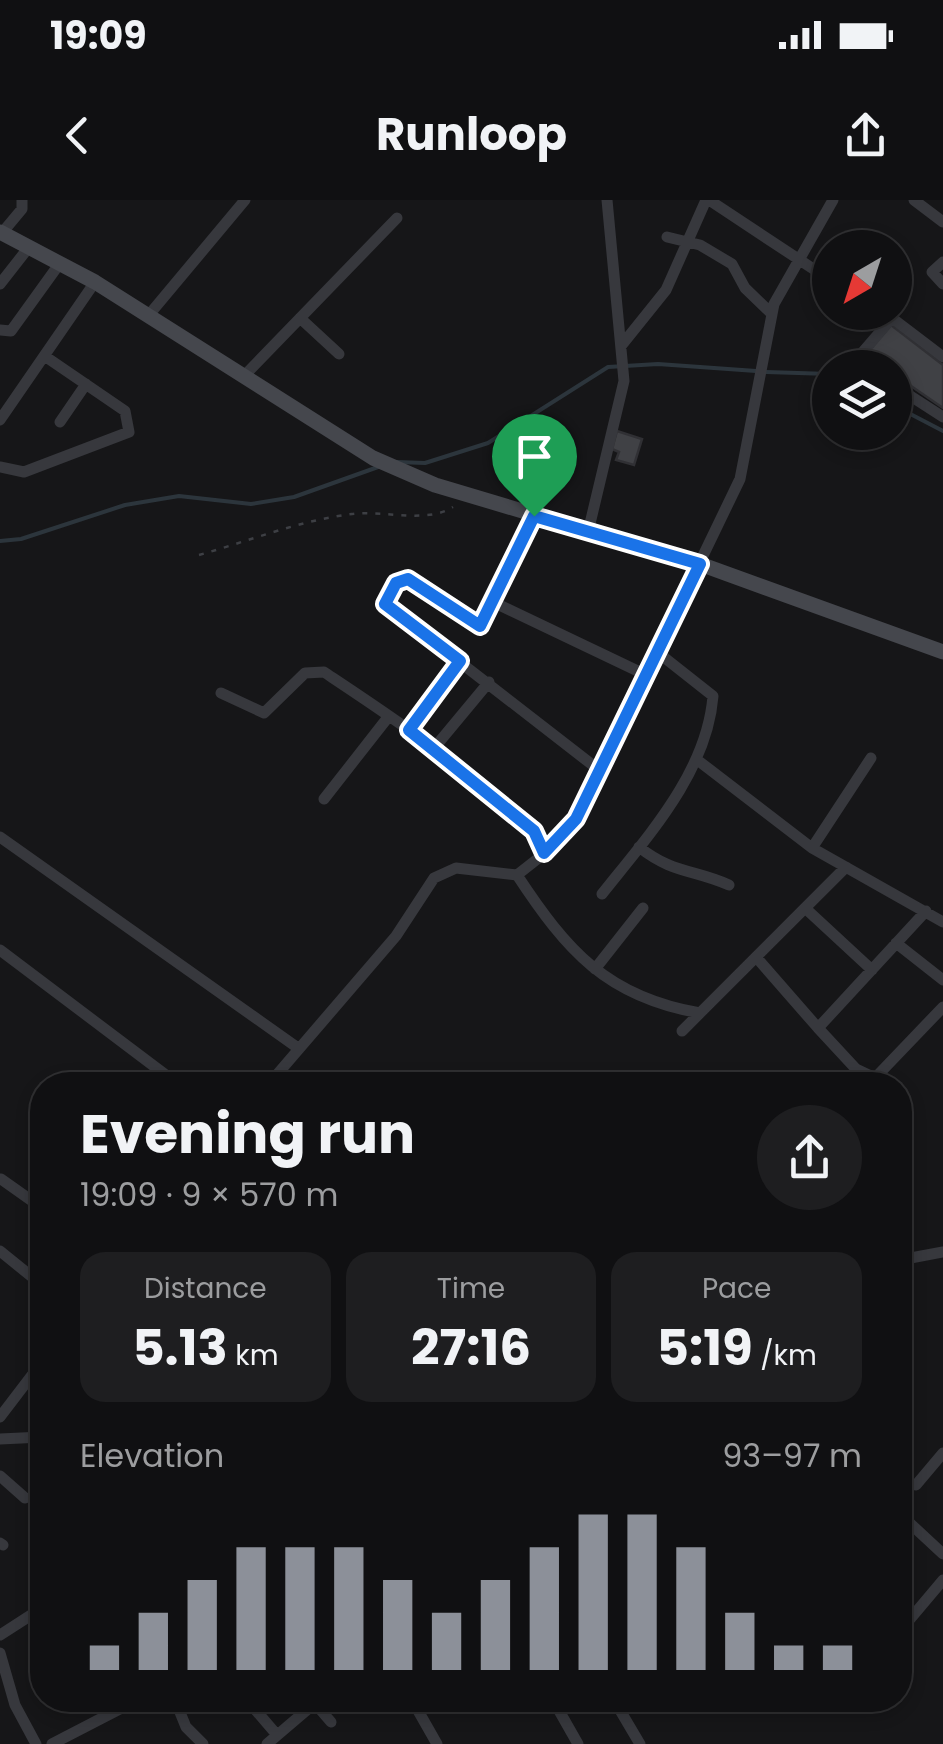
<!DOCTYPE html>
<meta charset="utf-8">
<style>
:root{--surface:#101012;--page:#1e1e20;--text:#f1f3f6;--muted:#9c9d9f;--line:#303032;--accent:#8c9099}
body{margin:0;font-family:Poppins,sans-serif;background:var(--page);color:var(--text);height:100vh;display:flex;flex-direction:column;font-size:38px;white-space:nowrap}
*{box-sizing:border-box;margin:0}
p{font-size:32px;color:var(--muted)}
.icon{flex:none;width:55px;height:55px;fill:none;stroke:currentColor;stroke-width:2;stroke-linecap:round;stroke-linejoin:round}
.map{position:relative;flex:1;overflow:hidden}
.side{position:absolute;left:30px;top:872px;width:882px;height:640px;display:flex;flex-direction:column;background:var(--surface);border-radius:40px;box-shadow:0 5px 15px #0003,0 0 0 2px var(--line)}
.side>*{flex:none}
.needle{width:65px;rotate:219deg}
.tools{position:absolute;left:812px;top:30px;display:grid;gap:20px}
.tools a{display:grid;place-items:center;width:100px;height:100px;border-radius:50%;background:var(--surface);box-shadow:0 5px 15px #0003,0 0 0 2px var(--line);font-size:50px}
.pin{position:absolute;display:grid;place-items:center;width:85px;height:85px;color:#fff;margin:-102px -42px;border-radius:50% 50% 50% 0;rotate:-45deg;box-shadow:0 0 10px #0007}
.pin .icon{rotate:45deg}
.round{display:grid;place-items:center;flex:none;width:105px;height:105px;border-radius:52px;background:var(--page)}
.head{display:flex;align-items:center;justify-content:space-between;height:170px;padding:0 50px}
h1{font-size:55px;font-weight:700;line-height:75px}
.stats{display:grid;grid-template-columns:repeat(3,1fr);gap:15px;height:170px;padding:10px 50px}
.stats div{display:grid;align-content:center;border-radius:25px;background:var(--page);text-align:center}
.stats b{font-size:50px;font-weight:700}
.stats small{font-size:28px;font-weight:400}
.stats p{font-size:28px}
.chart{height:280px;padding:20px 50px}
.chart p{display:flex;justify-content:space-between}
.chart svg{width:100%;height:180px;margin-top:10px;stroke:var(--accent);stroke-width:6}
.status{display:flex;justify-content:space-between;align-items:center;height:70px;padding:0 50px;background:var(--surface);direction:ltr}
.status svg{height:28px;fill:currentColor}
header{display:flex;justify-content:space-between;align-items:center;height:130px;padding:0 50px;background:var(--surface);font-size:45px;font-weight:700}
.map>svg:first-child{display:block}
</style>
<div class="status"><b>19:09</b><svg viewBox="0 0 49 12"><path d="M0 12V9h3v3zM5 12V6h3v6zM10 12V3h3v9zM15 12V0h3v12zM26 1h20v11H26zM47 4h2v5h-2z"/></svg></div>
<header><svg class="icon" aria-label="back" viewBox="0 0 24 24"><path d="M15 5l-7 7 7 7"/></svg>Runloop<svg class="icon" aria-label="share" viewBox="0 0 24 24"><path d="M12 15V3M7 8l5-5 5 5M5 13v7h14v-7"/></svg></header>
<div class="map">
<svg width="943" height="1544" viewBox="0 0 943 1544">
<rect width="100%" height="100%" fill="#161618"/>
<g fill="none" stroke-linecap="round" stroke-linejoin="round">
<!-- stream -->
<path stroke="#2c353c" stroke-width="4" d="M766,172L830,174
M895,206L943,231
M397,262L425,263L488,243L608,167L658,164L756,171
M0,341L21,339L125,305L179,296L251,304L294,297L378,267"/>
</g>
<!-- building -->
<path fill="#404145" stroke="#303034" stroke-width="2.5" d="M891,125L943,165V208L895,175V168H886L868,152Z
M617,231L642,239L634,265L616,260L619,252L612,249Z"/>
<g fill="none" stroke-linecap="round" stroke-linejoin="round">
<!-- path -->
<path stroke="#3d3f44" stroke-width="2.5" stroke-dasharray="5 8" stroke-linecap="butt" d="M199,355C249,341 301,320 352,314C383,310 427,324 453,307"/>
<!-- minor -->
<path stroke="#37383d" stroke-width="11" d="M709,0L830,80
M914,0L943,22
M2,33L22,9V0
M667,37L700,45L732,64L745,88L772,114
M943,62L932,72L943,84
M0,84L29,47
M148,116L245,0
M300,118L339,154
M0,130L11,131L60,63
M621,146L666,90L706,0
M874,168L861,154L892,118L943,157
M243,177L397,18
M895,186L943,217
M0,220L95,82
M60,222L86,184
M0,267L24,272L129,232L125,211L46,157
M534,316L480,426L408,379L396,383L385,404L599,570
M588,332L624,181L607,0
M493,402L644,474
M221,493L264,513L305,473L324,472C369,502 532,608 545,653L517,675L456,668L434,678L396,736L268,885
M409,529L461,461
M435,547L489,482
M696,559L812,648L943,722
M324,599L389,516
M0,637L298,848
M639,647C673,674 693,669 729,685
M812,648L871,558
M545,653L576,619L740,279L774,104L833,0
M517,675C567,751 607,797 700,813
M602,694C648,636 707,572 713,496L656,451
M805,708L872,770
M896,743L943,780
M0,750L179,885
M756,757L818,828L926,711
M595,769L643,708
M818,828L856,869L875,878L943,807
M682,831L846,667
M1,979L42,1008
M0,1051L42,1085
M900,1060L943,1052
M0,1217L42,1162
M0,1239L42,1237
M0,1276L25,1298
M916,1285L943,1253
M900,1314L943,1354
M0,1343L3,1345
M900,1431L943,1380
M0,1435L42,1408
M0,1453L15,1505L36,1544
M175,1500L186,1527L203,1544
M247,1500L277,1535
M312,1500L331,1522
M412,1500L437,1544
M553,1500L578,1544
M614,1500L640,1544
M52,1544L137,1500
M267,1544L315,1503"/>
<!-- secondary -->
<path stroke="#45474d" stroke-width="15" d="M0,32L95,82L373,258L435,285L700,364L943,452"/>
</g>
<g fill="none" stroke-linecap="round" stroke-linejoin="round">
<!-- route casing -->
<g stroke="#fff" stroke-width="20">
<path id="route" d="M534,316L700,364L576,619L544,653L534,631L409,530L460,461L385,404L396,383L408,379L480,426Z"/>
</g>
<!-- route -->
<use href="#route" stroke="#1a73e8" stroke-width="12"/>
</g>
</svg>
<div class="tools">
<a><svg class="needle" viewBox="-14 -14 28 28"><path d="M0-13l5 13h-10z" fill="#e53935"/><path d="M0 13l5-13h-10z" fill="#9c9d9f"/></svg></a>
<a><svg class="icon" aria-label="layers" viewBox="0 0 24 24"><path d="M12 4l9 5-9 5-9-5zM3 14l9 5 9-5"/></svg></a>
</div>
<div class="pin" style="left:534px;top:316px;background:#1e9e55"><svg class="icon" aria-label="arrive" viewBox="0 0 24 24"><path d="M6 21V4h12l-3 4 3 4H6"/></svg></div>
<section class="side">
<div class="head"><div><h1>Evening run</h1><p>19:09 · 9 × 570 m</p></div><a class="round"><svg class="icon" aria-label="share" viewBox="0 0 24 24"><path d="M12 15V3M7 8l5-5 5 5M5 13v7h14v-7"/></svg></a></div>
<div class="stats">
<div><p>Distance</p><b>5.13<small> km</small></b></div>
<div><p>Time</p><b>27:16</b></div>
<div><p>Pace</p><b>5:19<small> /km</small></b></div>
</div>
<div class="chart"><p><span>Elevation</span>93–97 m</p>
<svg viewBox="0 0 160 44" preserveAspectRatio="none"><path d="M5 44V38M15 44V30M25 44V22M35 44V14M45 44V14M55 44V14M65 44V22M75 44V30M85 44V22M95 44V14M105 44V6M115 44V6M125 44V14M135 44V30M145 44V38M155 44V38"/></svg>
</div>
</section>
</div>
